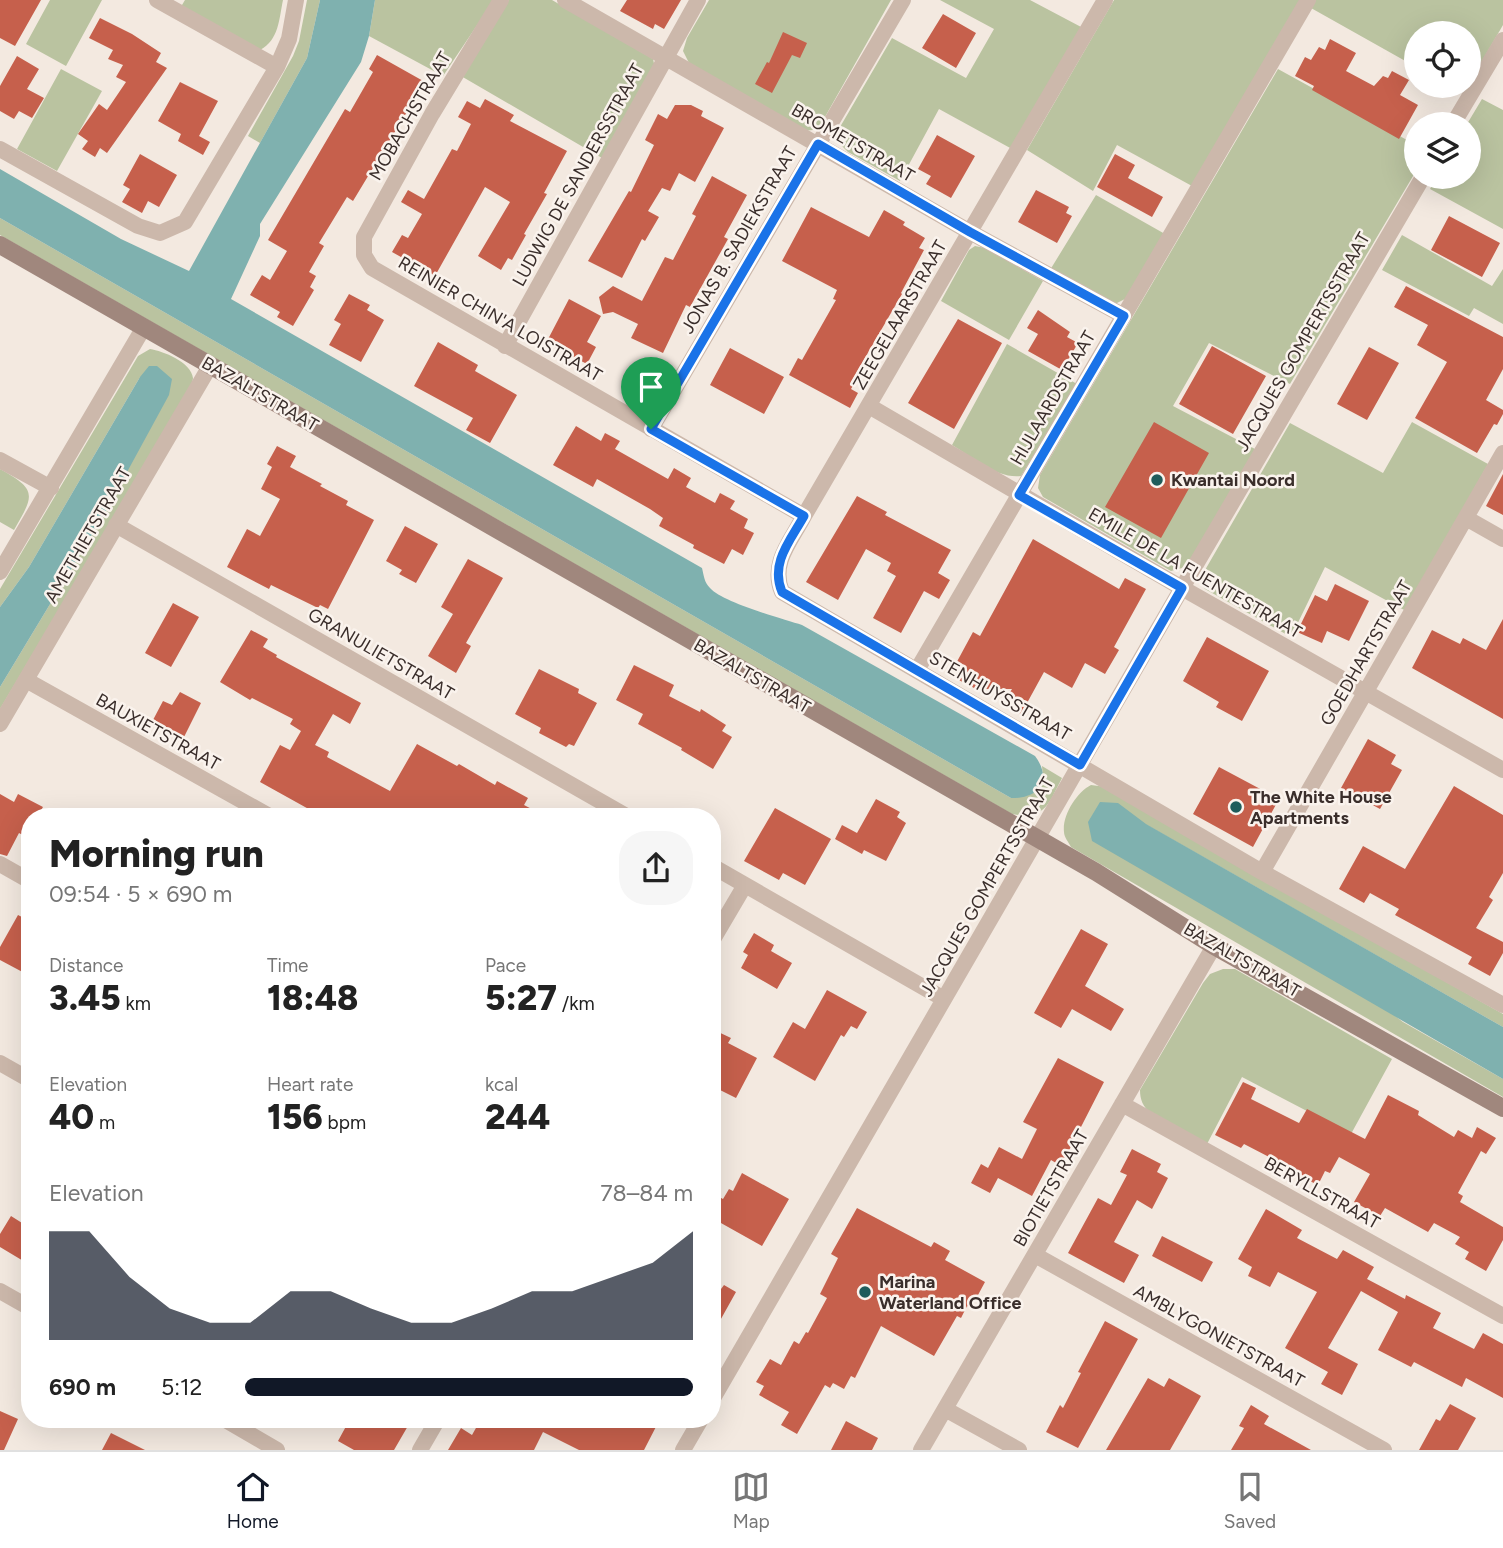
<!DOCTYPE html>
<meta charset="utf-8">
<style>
:root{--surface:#fff;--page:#f6f6f6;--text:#222;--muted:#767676;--line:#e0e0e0;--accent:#111827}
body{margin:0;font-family:Figtree,sans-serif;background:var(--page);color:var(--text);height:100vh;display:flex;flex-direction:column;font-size:26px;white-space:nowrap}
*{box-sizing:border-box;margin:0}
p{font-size:23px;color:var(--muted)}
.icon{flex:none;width:38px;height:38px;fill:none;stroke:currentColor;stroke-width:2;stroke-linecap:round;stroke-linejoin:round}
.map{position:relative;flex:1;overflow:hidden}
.details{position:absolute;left:21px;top:808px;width:700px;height:620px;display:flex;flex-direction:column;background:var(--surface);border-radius:28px;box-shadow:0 7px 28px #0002}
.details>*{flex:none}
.tools{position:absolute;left:1404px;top:21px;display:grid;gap:14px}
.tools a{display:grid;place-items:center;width:77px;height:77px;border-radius:50%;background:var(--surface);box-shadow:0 7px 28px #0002;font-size:35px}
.pin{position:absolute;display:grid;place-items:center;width:60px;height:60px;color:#fff;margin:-72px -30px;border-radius:50% 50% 50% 0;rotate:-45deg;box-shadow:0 0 7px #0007}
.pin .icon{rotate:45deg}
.round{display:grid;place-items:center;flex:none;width:74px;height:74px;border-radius:28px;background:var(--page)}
.head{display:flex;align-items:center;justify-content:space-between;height:119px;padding:0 28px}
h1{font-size:38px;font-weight:800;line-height:52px}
.metrics{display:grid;grid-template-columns:repeat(3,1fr);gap:10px;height:119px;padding:7px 28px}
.metrics div{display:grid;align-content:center}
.metrics b{font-size:35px;font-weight:800}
.metrics small{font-size:19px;font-weight:400}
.metrics p{font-size:19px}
.chart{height:196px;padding:14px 28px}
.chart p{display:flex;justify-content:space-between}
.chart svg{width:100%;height:126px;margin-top:7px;fill:var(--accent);opacity:.7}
ul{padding:0 28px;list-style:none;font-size:23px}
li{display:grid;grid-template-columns:112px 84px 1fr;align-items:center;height:52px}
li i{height:18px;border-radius:9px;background:var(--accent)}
.tab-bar{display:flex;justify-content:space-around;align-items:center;height:98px;border-top:2px solid var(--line);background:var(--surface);font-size:19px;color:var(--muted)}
.tab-bar a{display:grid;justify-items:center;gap:4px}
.tab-bar .on{color:var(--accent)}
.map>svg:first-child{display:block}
</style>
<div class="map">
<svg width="1503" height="1450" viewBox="0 0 1503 1450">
<rect width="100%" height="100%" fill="#f3e9e0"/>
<!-- green -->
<path fill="#bac3a0" d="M50,0H102L66,66L26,44Z
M185,0H283C279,19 279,40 260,50L179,10Z
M307,0H320L307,58L260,143L248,136L293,56L299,41Z
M375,0H494L443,76L369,36Z
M509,0H552L653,59L655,68L602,158L461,76Z
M709,0H891L821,124L813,130L802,131L691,67L683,51L687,38Z
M940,0H1030L1083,28L1012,149L939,109L900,181L848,152L838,142L840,127L892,38L966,78L994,29Z
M1114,0H1301L1192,186L1117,145L1093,191L1027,150Z
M1316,0H1503V25L1468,85V33H1416V67L1311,8Z
M61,69L102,91L57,171L17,149Z
M1278,69L1416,145V171L1290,384L1209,343L1173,406L1255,449L1190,561L1182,568L1171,571L1043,497L1038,488L1040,475Z
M1482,99L1503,110V229L1430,189L1437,177H1468L1467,124Z
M1096,195L1165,234L1127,298L1117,303L1107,302L1050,270Z
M0,218L1011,798L1043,778L1042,766L1062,778C1049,803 1045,821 1012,814L0,235Z
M1402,235L1492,286L1503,269V324L1474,308L1469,316L1382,270Z
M975,246L985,248L1043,281L1009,340L941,301L969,250Z
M1007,344L1077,384L1021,476C997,479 972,457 952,445Z
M150,349C163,351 191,362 193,378C193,380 191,387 190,390L0,709V687L102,518L140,377L29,567L0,607V589L138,356Z
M1412,422L1488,464L1406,611L1325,567L1291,637L1205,589L1200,583L1201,577L1290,423L1383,473Z
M0,469C38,490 34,495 14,530L0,522Z
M1091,785L1106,787L1151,815L1503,1014V1027L1145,824L1118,803L1403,1022L1503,1079V1097L1071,847C1069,843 1064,837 1064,832C1062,815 1077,792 1091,785Z
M1223,969H1235L1392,1059L1351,1134L1242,1077L1207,1144L1150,1113C1143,1106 1140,1100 1140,1090L1203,983L1210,974Z"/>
<!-- water -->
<path fill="#7fb1af" d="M320,0H375L369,36L361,62L260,224V236L231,299L702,568C704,576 704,582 710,588C722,602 782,619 802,625L1035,756C1053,780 1039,799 1011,798L0,218V169L121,239L189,271L307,58Z
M149,366H157L172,379L169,395L102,518L0,687V607L29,567L140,377Z
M1100,802L1118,803L1146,824L1503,1027V1079L1092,841L1088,822Z"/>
<!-- building -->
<path fill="#c6604c" d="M0,0H41L15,46L0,38Z
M627,0H681L664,29L655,24L653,29L620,11Z
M943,14L976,33L956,68L922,48Z
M100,18L132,34L161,53L156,62L167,68L107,153L100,148L95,157L82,149L88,141L78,134L99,104L107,110L126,82L116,77L123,65L108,59L113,50L89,38Z
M783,32L807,43L800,58L792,55L772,93L755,84L767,62L769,63Z
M1330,39L1356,53L1346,71L1374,86L1383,76L1388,78L1392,71L1409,80L1400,95L1418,105L1399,139L1312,90L1314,86L1295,76L1305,57L1311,60L1319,47L1325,50Z
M377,55L425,82L353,201L347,197L319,243L324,246L309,272L316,276L310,287L314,290L293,326L277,317L280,312L250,295L262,275L270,280L287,251L268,240L345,109L350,112L373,72L369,69Z
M17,56L39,69L27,89L44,98L32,118L19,111L14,119L0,111V86Z
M180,82L218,101L199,136L210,142L203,155L178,141L181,134L158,121Z
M485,99L514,115L510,121L567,151L544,193L547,194L524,234L526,235L512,260L508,258L501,270L478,256L510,202L485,187L435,276L392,252L402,235L408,238L422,214L401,202L408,190L424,199L452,149L457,151L471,124L458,117L467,101L480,108Z
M675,105H691L703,111L701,116L724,128L695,182L679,173L670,191L662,188L648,211L659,217L645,241L642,239L622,278L588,261L629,191L631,192L654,145L645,140L658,114L667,119Z
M937,135L975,156L951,198L926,184L931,176L918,169Z
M140,154L177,175L159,207L148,201L142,213L122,202L130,189L123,185Z
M1115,154L1135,165L1128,178L1163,197L1152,217L1097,187Z
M712,176L747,195L724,237L728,239L690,307L686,305L663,353L631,338L638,324L613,312L603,314L599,297L613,286L642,301L665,257L673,260L696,216L692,214Z
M1036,190L1069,207L1066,213L1072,216L1057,243L1018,222Z
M811,207L869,237L884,210L905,222L903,225L925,238L919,248L924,250L901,293L902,294L851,382L854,384L851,389L858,393L850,408L789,375L798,358L802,360L836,300L833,299L837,290L782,261Z
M1449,216L1500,243L1482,277L1431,250Z
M1406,286L1503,337V369L1486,400L1503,410V414L1497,425L1494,424L1477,453L1415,418L1447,362L1417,345L1428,325L1394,307Z
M349,294L370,305L367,310L384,320L361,362L329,345L341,324L334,320Z
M569,299L601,316L587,342L596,347L587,364L546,343Z
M1038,310L1070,332L1067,337L1078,343L1062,370L1028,351L1038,334L1027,328Z
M958,319L1002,343L954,429L908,403Z
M438,342L478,365L475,371L517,395L490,443L466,430L473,418L414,386Z
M1212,346L1266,376L1233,434L1179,404Z
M1369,347L1399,363L1367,420L1337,404Z
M730,348L784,377L764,414L710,385Z
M1154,422L1209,453L1161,538L1105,507Z
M576,426L601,441L605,433L620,441L615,449L668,479L674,468L691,478L686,487L715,503L720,493L735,501L730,509L748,519L744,528L754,533L743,555L732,549L724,564L693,548L694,545L659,526L663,518L650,509L597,479L593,487L553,465Z
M277,446L296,456L290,467L322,484L320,486L348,501L346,505L374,520L328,609L320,605L318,608L271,585L269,589L227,567L247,529L260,536L280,499L261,489L272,467L267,464Z
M1503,474V515L1486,506Z
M857,496L887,512L885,515L951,550L938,573L950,580L939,599L924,591L901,633L873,618L896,576L887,571L891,563L866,549L838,600L806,582Z
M405,526L438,544L416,583L399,574L402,570L386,561Z
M1033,539L1119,589L1125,578L1146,589L1114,647L1119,650L1105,674L1085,663L1072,688L1044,672L1021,714L1003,704L1012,689H976L955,678L953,669L973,632L980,636Z
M468,559L503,578L466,643L471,646L456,673L428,656L453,614L441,607Z
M1335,584L1369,601L1349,641L1327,631L1322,643L1297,632L1315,595L1327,601Z
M173,603L199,617L171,667L145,653Z
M1503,619V719L1412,668L1432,630L1460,644L1463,638L1486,650Z
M251,630L268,639L263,647L277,655L276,657L361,703L350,724L333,714L315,745L329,752L327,757L390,791L417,744L457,766L459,764L495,785L497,781L528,798L524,805L547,817H323L260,782L280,745L290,750L301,731L290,724L293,719L252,698L250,700L220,682Z
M1207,637L1269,671L1242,721L1216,707L1219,702L1183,681Z
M634,665L674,685L669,696L700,712L701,709L726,725L722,731L732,737L713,769L681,750L682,748L638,724L643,714L616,700Z
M539,669L579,689L578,693L597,703L574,746L569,744L566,747L539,733L541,728L515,714Z
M180,692L201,703L184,737L153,720L163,701L172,705Z
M1368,739L1396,755L1391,764L1402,770L1380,809L1341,788Z
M1219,767L1279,799L1253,847L1193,814Z
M1454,786L1503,815V873L1489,897L1493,900L1476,928L1503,942V953L1490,976L1468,964L1472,957L1395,915L1399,909L1370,893L1364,903L1339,889L1363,846L1405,869Z
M0,794L14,802L18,794L43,807L37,817H30V839L19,833L7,856L0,854Z
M876,799L900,812L897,817L906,823L886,861L864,850L862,854L835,839L842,825L857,833Z
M775,808L831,839L805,885L783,873L779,880L744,861Z
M18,915L30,921V976L0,960V947Z
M1081,929L1108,944L1085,986L1124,1009L1111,1031L1072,1009L1061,1028L1034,1013Z
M754,933L774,945L771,951L792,963L777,989L741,968L748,955L743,952Z
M827,990L867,1012L857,1029L851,1026L844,1037L841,1035L815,1081L773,1057L793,1022L805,1029Z
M712,1029L731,1038L728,1043L757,1058L736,1098L712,1086Z
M1058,1058L1104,1082L1061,1166L1051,1160L1032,1196L998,1178L990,1193L971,1183L981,1164L988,1168L999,1147L1022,1159L1037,1129L1023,1122Z
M1243,1082L1256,1088L1251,1099L1299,1123L1307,1109L1365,1139L1388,1095L1419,1111L1418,1115L1454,1137L1458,1130L1472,1138L1477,1127L1496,1138L1486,1154L1481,1151L1458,1193L1463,1196L1460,1202L1503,1227V1240L1486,1271L1465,1259L1469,1252L1455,1244L1460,1237L1434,1223L1428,1232L1385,1208L1380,1216L1354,1202L1370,1174L1339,1157L1330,1173L1325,1171L1318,1185L1289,1171L1290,1168L1244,1144L1241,1148L1215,1135Z
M1132,1149L1161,1164L1157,1172L1168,1178L1152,1209L1137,1200L1114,1242L1139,1255L1124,1283L1068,1253L1098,1198L1111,1205L1127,1175L1120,1172Z
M742,1173L789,1199L762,1246L712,1218V1193L723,1199L729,1189L733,1191Z
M857,1208L931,1247L934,1242L950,1251L945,1260L985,1282L971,1308L967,1306L961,1318L957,1316L934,1356L881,1326L855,1378L851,1376L844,1389L833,1383L830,1388L825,1385L797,1434L781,1425L789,1412L759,1395L764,1386L756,1382L770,1359L781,1365L794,1341L799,1344L806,1332L808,1333L827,1298L820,1294L838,1258L831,1254Z
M1266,1209L1302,1230L1297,1238L1337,1259L1343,1250L1374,1267L1367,1279L1405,1299L1406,1295L1441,1313L1433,1328L1474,1349L1483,1333L1503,1344V1398L1466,1378L1462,1387L1414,1362L1411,1367L1378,1350L1398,1312L1361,1291L1328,1348L1358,1364L1342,1395L1321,1384L1328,1372L1285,1348L1317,1292L1278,1272L1270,1287L1248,1276L1252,1267L1238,1259Z
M11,1216L30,1228V1255L25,1262L0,1247V1234Z
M1162,1236L1213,1262L1202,1282L1152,1256Z
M712,1284L721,1289L724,1285L736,1292L712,1335Z
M1105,1321L1138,1339L1078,1448L1046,1432L1060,1405L1063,1408L1081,1373L1078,1372Z
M1148,1378L1164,1387L1169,1378L1201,1396L1170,1450H1106Z
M1450,1404L1476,1418L1458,1450H1419L1436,1419L1440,1421Z
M1251,1405L1269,1416L1264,1424L1311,1450H1231L1244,1428L1239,1426Z
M0,1411L18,1419L4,1450H0Z
M350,1419H412L394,1450H354L338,1441Z
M481,1419H660L644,1450H579L543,1432L534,1450H448L461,1428L472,1435Z
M846,1421L878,1438L872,1450H831Z
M111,1433L145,1450H102Z"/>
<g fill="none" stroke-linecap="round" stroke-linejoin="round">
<!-- street -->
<path stroke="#ccb8ab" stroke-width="16" d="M157,0L277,67
M501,0L432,114L364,237V255L372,268L804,516
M565,0L970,232L1124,316
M1105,0L804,516C791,541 770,563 782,592L1262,872L1503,1005
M1453,124L1503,40
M0,149L138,226L160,233L185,222L277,67L289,39L296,0
M505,346L698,0
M869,406L1182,588L1503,770
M651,429L903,0
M0,460L51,488
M1466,518L1503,539
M116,525L628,817
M0,572L144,327
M917,670L1308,0
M26,680L271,817
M0,724L210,366
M0,864L30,881
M712,866L944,999
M1262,872L1503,453
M712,941L745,885
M0,1063L30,1080
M1122,1104L1503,1316
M1035,1255L1384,1450
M0,1291L30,1308
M712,1400L1182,588L1423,177
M945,1409L1019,1450
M224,1419L277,1450
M420,1450L438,1419
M683,1450L701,1419
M921,1450L1214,946"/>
<!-- secondary -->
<path stroke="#a0877d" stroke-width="18" d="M0,245L1096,872L1214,946L1503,1108"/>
</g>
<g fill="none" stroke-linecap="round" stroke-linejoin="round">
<!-- route casing -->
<g stroke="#fff" stroke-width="14">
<path id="route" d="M818,144L970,232L1124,316L1019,495L1182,588L1080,765L782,592C770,563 790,541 804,516L651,429Z"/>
</g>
<!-- route -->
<use href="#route" stroke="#1a73e8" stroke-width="9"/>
</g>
<!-- markers -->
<g fill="#1f5c5b" stroke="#faf3ed" stroke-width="2.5">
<circle cx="1157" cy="480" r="7"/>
<circle cx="1236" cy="807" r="7"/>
<circle cx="865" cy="1292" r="7"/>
</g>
<g text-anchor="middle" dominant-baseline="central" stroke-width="5" stroke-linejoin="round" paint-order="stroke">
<!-- street labels -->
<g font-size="18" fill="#3a2e2b" stroke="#faf3ed">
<text transform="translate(410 116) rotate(-60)">MOBACHSTRAAT</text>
<text transform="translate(853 143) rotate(30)">BROMETSTRAAT</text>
<text transform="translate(578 175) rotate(-61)">LUDWIG DE SANDERSSTRAAT</text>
<text transform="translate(739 240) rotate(-60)">JONAS B. SADIEKSTRAAT</text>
<text transform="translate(900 315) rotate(-60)">ZEEGELAARSTRAAT</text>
<text transform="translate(500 319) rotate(30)">REINIER CHIN'A LOISTRAAT</text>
<text transform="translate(1303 342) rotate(-60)">JACQUES GOMPERTSSTRAAT</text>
<text transform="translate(260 394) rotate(30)">BAZALTSTRAAT</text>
<text transform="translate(1053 398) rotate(-60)">HIJLAARDSTRAAT</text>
<text transform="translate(88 535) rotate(-60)">AMETHIETSTRAAT</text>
<text transform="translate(1195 573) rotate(30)">EMILE DE LA FUENTESTRAAT</text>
<text transform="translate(1366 653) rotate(-60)">GOEDHARTSTRAAT</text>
<text transform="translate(381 654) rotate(30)">GRANULIETSTRAAT</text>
<text transform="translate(752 676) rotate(30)">BAZALTSTRAAT</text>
<text transform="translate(1000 696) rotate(30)">STENHUYSSTRAAT</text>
<text transform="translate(158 732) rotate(29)">BAUXIETSTRAAT</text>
<text transform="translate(987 887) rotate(-60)">JACQUES GOMPERTSSTRAAT</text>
<text transform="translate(1242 960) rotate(30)">BAZALTSTRAAT</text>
<text transform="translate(1051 1188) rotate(-60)">BIOTIETSTRAAT</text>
<text transform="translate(1322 1193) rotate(29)">BERYLLSTRAAT</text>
<text transform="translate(1219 1336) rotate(29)">AMBLYGONIETSTRAAT</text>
</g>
<!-- poi labels -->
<g font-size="18" font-weight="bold" fill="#3a2e2b" stroke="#faf3ed" text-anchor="start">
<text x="1171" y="480">Kwantai Noord</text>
<text x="1250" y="797">The White House<tspan x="1250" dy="21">Apartments</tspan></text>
<text x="879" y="1282">Marina<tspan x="879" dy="21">Waterland Office</tspan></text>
</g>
</g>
</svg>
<div class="tools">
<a><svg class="icon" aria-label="locate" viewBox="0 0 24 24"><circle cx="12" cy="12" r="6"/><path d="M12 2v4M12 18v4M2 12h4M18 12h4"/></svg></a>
<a><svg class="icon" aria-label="layers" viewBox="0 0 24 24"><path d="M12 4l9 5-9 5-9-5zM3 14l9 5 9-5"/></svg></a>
</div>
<div class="pin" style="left:651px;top:429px;background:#1e9e55"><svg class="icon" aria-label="arrive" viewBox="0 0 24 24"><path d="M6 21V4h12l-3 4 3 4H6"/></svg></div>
<section class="details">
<div class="head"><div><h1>Morning run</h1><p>09:54 · 5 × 690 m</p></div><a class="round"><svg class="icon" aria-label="share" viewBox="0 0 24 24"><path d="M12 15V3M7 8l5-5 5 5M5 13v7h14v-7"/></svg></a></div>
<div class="metrics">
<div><p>Distance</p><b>3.45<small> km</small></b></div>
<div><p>Time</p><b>18:48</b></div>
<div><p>Pace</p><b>5:27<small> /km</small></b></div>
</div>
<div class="metrics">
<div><p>Elevation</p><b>40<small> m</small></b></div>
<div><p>Heart rate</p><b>156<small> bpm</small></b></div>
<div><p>kcal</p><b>244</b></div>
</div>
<div class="chart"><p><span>Elevation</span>78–84 m</p>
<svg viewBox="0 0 160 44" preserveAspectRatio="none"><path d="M0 44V6L10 6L20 22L30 33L40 38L50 38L60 27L70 27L80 33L90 38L100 38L110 33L120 27L130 27L140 22L150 17L160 6V44z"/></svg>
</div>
<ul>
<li><b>690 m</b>5:12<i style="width:100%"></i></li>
</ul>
</section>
</div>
<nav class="tab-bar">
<a class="on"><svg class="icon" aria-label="home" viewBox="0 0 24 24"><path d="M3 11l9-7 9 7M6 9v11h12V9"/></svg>Home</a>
<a><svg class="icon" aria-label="map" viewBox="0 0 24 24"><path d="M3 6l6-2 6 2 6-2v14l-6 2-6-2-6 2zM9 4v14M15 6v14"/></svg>Map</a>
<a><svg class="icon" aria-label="saved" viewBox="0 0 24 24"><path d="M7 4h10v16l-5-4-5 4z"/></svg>Saved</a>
</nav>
